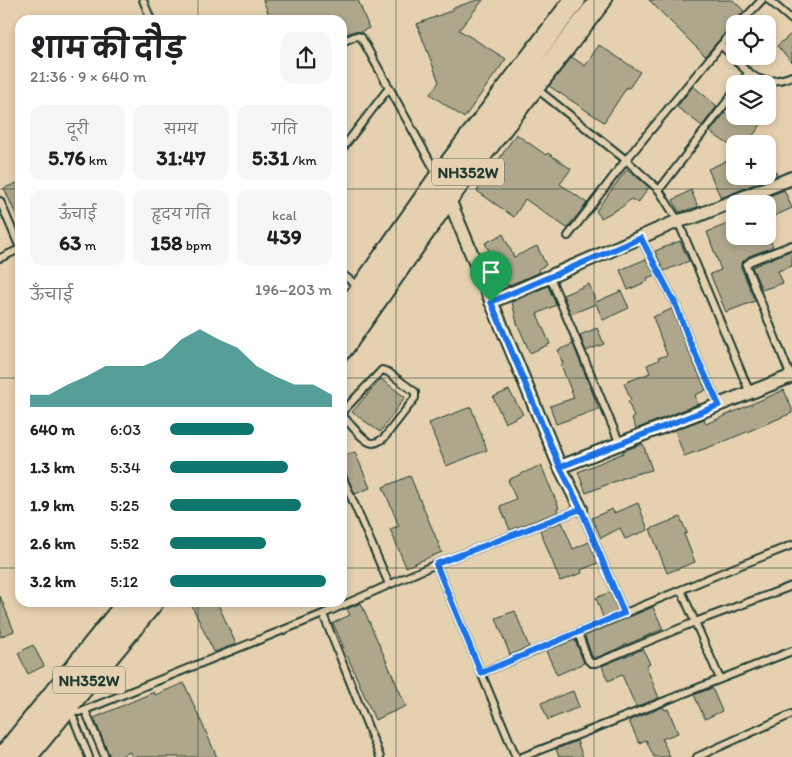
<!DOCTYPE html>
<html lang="hi">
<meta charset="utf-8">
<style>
:root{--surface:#fff;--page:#f6f6f6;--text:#202124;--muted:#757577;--accent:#0f766e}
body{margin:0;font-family:Itim,"Playpen Sans Deva",sans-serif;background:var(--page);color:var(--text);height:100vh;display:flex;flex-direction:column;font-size:19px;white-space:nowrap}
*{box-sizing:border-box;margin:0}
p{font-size:16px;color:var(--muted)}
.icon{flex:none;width:28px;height:28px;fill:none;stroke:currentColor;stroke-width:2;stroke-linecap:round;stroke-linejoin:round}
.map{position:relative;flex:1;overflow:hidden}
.side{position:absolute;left:15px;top:15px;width:332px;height:592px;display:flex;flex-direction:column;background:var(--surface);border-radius:15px;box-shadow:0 2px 8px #0003}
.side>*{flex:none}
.buttons{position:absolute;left:726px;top:15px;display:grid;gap:10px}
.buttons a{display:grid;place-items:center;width:50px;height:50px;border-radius:10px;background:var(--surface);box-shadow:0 2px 8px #0003;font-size:25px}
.pin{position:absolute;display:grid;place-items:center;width:42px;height:42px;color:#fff;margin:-51px -21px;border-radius:50% 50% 50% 0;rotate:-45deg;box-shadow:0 0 5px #0007}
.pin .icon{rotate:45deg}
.round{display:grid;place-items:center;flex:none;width:52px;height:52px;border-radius:15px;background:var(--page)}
.headline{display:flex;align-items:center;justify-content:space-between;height:85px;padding:0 15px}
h1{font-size:28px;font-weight:700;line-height:38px}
.metrics{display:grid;grid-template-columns:repeat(3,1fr);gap:8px;height:85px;padding:5px 15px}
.metrics div{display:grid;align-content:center;border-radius:12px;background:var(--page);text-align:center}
.metrics b{font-size:21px;font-weight:700}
.metrics small{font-size:14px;font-weight:400}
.metrics p{font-size:14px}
.chart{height:140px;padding:10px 15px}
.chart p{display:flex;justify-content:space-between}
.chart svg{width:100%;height:90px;margin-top:5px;fill:var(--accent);opacity:.7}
ul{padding:0 15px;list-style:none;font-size:16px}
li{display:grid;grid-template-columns:80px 60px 1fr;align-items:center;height:38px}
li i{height:12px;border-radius:6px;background:var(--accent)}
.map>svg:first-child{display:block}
</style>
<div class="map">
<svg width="792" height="757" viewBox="0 0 792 757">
<rect width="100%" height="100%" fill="#e5d1af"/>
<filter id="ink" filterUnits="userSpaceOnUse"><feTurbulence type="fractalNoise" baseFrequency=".02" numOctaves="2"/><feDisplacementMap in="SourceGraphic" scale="10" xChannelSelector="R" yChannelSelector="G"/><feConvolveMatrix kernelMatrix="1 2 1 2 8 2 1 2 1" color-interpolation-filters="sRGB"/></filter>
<g filter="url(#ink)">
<!-- building -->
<path fill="#aea78c" stroke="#1f3d34" d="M263,0H358L369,28L360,32L354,31L342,36V20H271Z
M477,0H483L459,30L506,59L464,118L430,94L439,82L417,24L453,10V8Z
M649,0H733L744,11L705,56Z
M792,33V62L777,46Z
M599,45L640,72L629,88L627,87L604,122L549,86L572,57L585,66Z
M693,86L717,106L702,126L677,107Z
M735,105V116H767L747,144H735V149L710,132L725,113L727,115Z
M516,134L546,155L548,153L571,169L560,184L587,203L567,228L525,199L514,217L477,191L493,165H495Z
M768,154L777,175L721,198L708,169L735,157V176H768Z
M627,169L649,187L638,203L631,199L622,207L601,218L596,211Z
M20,182V224L4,188Z
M691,190L698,207L679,212L673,200Z
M784,190L792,208L768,219V204H749Z
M735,221V236H769L773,247L749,256L741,263V267L755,301L726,312L710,274L721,270L707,232Z
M503,234L514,257L537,246L546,265L538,269L540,272L507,286L485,243Z
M680,241L689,261L664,271L655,251Z
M792,250V266L778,271L783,283L762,290L752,267Z
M646,259L655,275L647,278L648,281L628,290L620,270Z
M589,284L596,302L621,291L629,308L603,320L596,304L571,314L563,295Z
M548,286L556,305L537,314L550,344L530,353L517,323L512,302Z
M672,309L686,346L706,390L695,395L698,404L636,429L632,418L634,417L628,401L631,400L624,383L650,373L647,365L659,360L658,358L667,355L653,317Z
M597,328L604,344L586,351L580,335Z
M573,344L599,409L556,424L550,406L574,398L561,365L563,364L558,350Z
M381,379L405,397L380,432L352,412Z
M509,390L523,414L505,423L493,397Z
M784,390L792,409V413L718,444L684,456L675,430L704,419L706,424Z
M471,407L487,450L446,466L429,423Z
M643,444L652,470L631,475L586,493L578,472L623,453V451Z
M355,452L370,488L355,494L342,466V457Z
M541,465L559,508L557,509L558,512L510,530L500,506L516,499L508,480Z
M410,476L442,552L406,567L390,529L399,526L383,487Z
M638,503L648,530L625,539L620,528L601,538L592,518L612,509L614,513Z
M680,517L687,533L684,534L695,562L667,573L650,529Z
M562,522L573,549L589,542L598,563L581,570L582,573L560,581L540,530Z
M610,592L618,611L603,617L596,598Z
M0,596L14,631L0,637Z
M190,602H217L236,644L214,652Z
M361,603L406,706L375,720L333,623L350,615L347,609Z
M653,607L663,629L598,657H592L585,636Z
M515,611L529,647L510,655L496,618Z
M574,640H575L584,663L557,675L546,651Z
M33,645L44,666L28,674L18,653Z
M643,649L650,664L646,666L659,698L636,707L622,675L608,681L602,666Z
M184,683L217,757H132L130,752L119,757H110L94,718L154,692L155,695Z
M712,688L722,711L705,719L694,695Z
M573,691L579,707L548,720L541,703Z
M663,707L665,710L668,709L678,733L662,739L670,757H654L646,740L639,743L629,721Z
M577,741L583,757H559L556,749Z"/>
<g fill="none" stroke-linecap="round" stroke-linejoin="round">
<!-- service casing -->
<g stroke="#1f3d34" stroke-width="10">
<path id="service" d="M143,0L151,20
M769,0L792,20
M739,24L762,0
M735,29L721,45C746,69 755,91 792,76
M342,42L356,36L361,37L437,174
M740,84L749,72
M537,89L626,160L659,190L678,221L750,393
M342,149L388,89
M659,190L735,91
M0,201L20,248
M568,236L626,160L721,45
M641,238L675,303L689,340L719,405
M0,258L20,249
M342,274L359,287
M550,277L620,444
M791,377L746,265L751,261L792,245
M342,412L382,370L388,372L415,392V398L384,438C381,440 377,443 373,443C364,443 349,422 342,415
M342,476L389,584
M436,564L516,757
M681,590L720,679
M323,614L380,757
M578,633L588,660L591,663H596L695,622L792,586
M481,673L731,569L792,545
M85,710L105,757
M69,711L79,712L85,710L323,614L436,564L581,509L624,613
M71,712L89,757
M522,757L792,651
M697,757L792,714"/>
</g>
<!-- minor casing -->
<g stroke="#1f3d34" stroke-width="16">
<path id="minor" d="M446,192L560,467L581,509
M491,302L678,221L694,217L792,178
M560,467L792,376"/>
</g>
<!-- trunk casing -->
<g stroke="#1f3d34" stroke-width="24">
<path id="trunk" d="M342,316L439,178L575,0
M342,349L449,196L601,0
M3,757L128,602
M26,757L153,602"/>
</g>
<!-- service -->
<use href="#service" stroke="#e5d1af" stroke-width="6"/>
<!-- minor -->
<use href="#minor" stroke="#e5d1af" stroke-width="12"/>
<!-- trunk -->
<use href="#trunk" stroke="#e5d1af" stroke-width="20"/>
</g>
</g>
<g fill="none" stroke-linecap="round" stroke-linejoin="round" filter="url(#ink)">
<!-- route casing -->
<g stroke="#fff" stroke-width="10">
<path id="route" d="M491,302L560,467L581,509L624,613L481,673L436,564L581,509L560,467L719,405L689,340L675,303L641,238L491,302"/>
</g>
<!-- route -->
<use href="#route" stroke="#1a73e8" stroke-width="6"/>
</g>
<!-- grid -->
<path fill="none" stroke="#1f3d34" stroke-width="1" stroke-opacity="0.55" d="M198,0V20M396,0V757M594,0V757M0,189H20M342,189H792M0,378H20M342,378H792M0,568H20M342,568H792M198,602V757"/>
<g text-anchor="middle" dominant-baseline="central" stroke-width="5" stroke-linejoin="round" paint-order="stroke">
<!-- shield labels -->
<g fill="#e5d1af" stroke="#5a6959" stroke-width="1">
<rect x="432" y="158.5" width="72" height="27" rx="4"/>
<rect x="53" y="666.5" width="72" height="27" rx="4"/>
</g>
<g font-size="16" font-weight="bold" fill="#1f3d34">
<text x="468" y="172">NH352W</text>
<text x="89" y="680">NH352W</text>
</g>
</g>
</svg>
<div class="buttons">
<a><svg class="icon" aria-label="locate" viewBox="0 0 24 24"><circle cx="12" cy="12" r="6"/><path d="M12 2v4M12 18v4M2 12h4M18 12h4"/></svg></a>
<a><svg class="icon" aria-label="layers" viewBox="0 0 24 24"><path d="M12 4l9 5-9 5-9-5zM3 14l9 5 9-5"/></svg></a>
<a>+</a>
<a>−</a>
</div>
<div class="pin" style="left:491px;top:302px;background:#1e9e55"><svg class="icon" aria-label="arrive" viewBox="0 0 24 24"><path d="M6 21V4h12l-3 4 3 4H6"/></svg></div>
<section class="side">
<div class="headline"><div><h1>शाम की दौड़</h1><p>21:36 · 9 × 640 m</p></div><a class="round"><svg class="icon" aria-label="share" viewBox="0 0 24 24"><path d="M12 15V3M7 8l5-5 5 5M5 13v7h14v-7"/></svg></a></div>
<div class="metrics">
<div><p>दूरी</p><b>5.76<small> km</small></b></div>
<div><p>समय</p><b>31:47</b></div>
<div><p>गति</p><b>5:31<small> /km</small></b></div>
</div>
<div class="metrics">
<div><p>ऊँचाई</p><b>63<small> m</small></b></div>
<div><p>हृदय गति</p><b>158<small> bpm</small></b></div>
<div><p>kcal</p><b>439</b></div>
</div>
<div class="chart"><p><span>ऊँचाई</span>196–203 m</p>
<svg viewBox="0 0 160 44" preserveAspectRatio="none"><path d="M0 44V38L10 38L20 33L30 29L40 24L50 24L60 24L70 20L80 11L90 6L100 11L110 15L120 24L130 29L140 33L150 33L160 38V44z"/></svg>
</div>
<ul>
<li><b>640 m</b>6:03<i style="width:52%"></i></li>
<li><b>1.3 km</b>5:34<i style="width:73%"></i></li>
<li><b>1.9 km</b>5:25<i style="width:81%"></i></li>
<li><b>2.6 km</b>5:52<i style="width:59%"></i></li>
<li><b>3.2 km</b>5:12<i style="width:96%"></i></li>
</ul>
</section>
</div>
